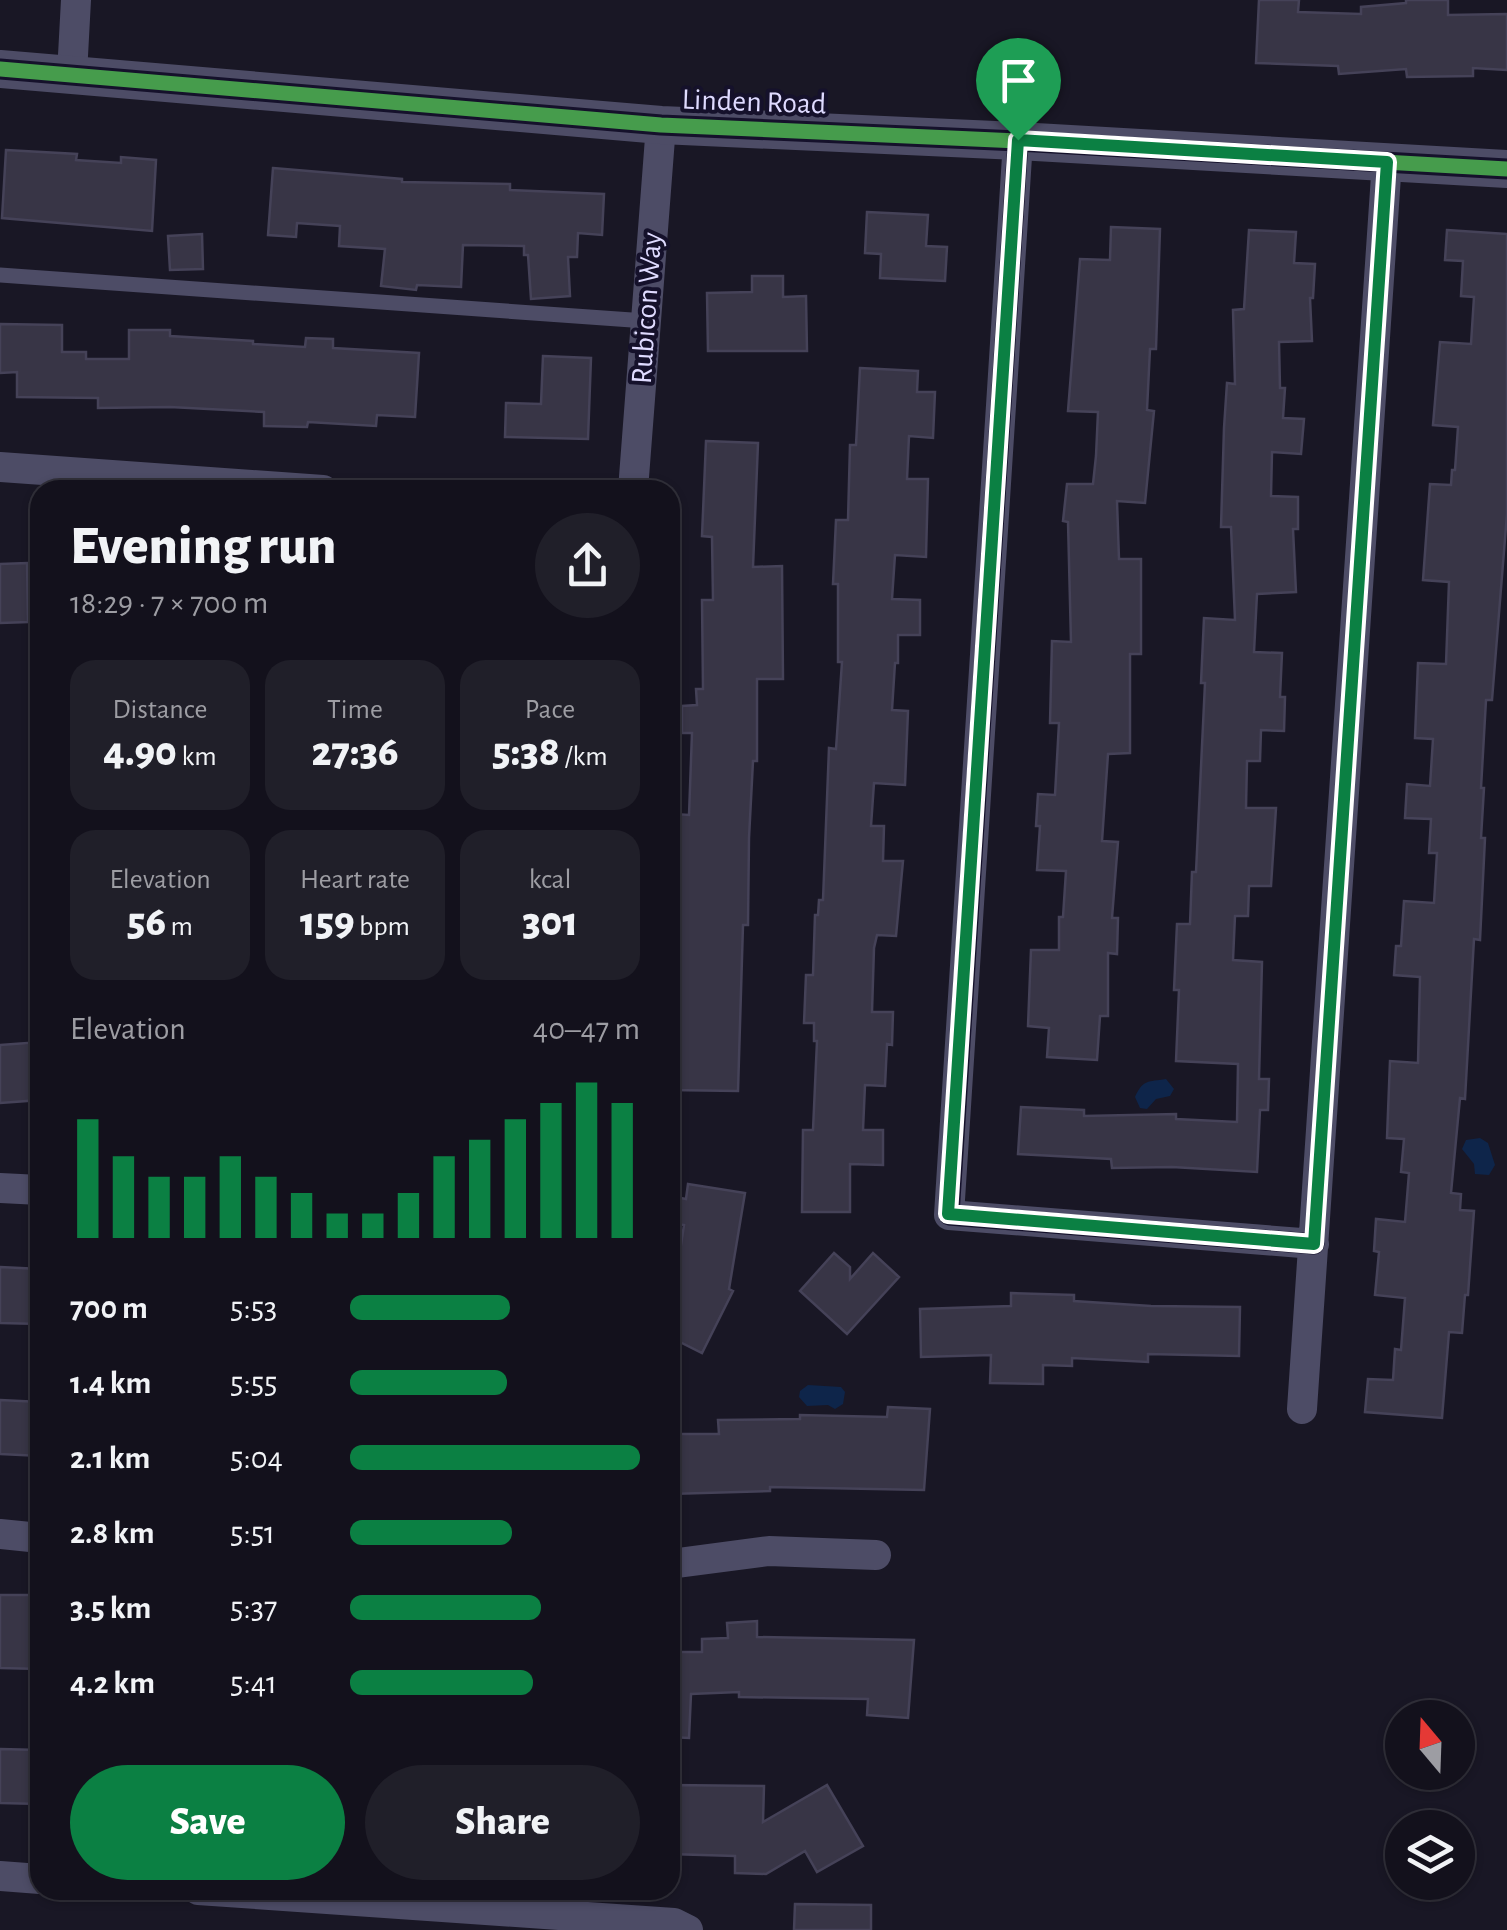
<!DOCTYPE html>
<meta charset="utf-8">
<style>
:root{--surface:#13111c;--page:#201f29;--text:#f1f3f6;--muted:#9d9da3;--line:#32313b;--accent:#0b8043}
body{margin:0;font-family:"Alegreya Sans",sans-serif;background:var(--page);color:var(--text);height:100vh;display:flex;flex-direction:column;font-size:38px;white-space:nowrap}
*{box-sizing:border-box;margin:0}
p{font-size:32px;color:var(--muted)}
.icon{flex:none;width:55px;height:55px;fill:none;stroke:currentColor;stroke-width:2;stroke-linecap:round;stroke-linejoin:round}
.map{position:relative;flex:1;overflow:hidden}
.panel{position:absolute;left:30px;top:480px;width:650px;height:1420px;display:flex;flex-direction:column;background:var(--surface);border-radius:30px;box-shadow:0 2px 8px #0004,0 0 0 2px var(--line)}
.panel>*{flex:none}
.needle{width:65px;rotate:341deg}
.fabs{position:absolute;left:1385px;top:1700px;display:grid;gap:20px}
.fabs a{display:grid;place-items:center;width:90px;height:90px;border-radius:50%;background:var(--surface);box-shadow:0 2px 8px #0004,0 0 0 2px var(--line);font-size:50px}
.pin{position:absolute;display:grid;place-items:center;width:85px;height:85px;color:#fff;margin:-102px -42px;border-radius:50% 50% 50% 0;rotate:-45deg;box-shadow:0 0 10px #0007}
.pin .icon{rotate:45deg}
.round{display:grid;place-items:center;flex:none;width:105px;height:105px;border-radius:52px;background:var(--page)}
.summary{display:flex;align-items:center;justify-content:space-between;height:170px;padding:0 40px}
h1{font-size:55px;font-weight:800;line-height:75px}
.stats{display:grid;grid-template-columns:repeat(3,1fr);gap:15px;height:170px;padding:10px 40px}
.stats div{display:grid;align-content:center;border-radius:25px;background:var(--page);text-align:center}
.stats b{font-size:42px;font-weight:800}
.stats small{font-size:28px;font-weight:400}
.stats p{font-size:28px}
.chart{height:280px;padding:20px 40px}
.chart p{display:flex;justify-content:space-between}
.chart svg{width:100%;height:180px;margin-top:10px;stroke:var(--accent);stroke-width:6}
.button{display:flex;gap:20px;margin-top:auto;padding:20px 40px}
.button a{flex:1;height:115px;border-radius:60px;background:var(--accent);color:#fff;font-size:40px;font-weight:800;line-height:115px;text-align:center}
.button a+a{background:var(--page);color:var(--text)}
ul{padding:0 40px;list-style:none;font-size:32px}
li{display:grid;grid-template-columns:160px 120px 1fr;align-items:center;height:75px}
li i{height:25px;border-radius:12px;background:var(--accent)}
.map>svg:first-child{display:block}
</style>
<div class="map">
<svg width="1507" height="1930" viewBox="0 0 1507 1930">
<rect width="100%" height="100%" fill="#191725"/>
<!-- water -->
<path fill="#0e254a" d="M1166,1079L1174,1089L1170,1096L1156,1099L1147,1109L1140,1108L1135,1097C1143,1079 1148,1082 1166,1079Z
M1480,1138L1488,1143L1495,1165L1489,1175L1475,1174L1474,1164L1462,1149L1466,1140Z
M808,1385L841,1387L845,1392L843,1404L835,1409L828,1405L807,1406L799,1397L800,1391Z"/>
<!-- building -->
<path fill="#383546" stroke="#454258" stroke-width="2.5" d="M1259,0H1299L1298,12L1361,14V7L1406,3V0H1448V15L1507,14V70L1473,68V76L1407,77L1406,69L1339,74L1338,66L1256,63Z
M6,150L77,154L76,160L121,163V157L156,160L152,231L2,218Z
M273,168L402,179V182L510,184V190L604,194L602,235L578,233L577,257H568L570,296L531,299L528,255H524V246L463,245L461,287L417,285L416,290L381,286L385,249L339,246L340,226L297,223L296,237L268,235Z
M867,212L928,215L926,246L947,247L945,281L880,278L881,254L865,253Z
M1111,227L1160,229L1156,349H1150L1147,410L1154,411L1145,503L1117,501L1119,559H1141V654H1130V753L1108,754L1102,841L1118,842L1112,918H1118L1117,954L1108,953V1016H1100L1097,1060L1047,1057L1049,1028L1028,1026L1031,950H1059V917H1063L1066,871L1037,870L1040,826H1036L1038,794L1055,795L1059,723H1050L1052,641L1071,642L1068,522L1063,521L1067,484H1093L1096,456L1098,412L1068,411L1080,259L1110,260Z
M1249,230L1296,232L1294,263L1315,264L1313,298H1310L1312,341L1279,342L1280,388H1285L1283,418L1304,419L1301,454L1272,452L1271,496L1298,497V529H1293L1296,592L1257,594L1254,652L1282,653L1280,697H1285L1284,731L1261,730L1260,761H1247L1246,808H1276L1271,886H1249L1248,916H1235L1233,960L1262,962L1259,1079H1269L1268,1110H1260L1257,1172L1172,1167L1112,1168L1111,1159L1018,1154L1021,1107L1084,1110V1116L1176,1114V1119L1237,1122L1238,1064L1176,1061L1179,990H1174L1177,924H1190L1192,872H1196L1205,683H1201L1204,618L1235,620L1231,527H1221L1224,428L1227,383L1235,384L1233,310L1244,309Z
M1447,230L1507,234V514L1492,700H1486L1481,788H1484L1481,838H1485L1480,940L1474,939L1465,1099L1460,1098L1451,1193L1461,1194L1460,1210L1474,1211L1468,1295H1465L1462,1333L1449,1332L1442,1418L1365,1412L1368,1379L1393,1380L1395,1349L1401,1350L1405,1298L1375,1295L1379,1252L1374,1251L1376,1219L1405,1222L1409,1173L1401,1172L1404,1139L1387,1138L1390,1061L1418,1063L1420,977L1394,975L1396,946H1401L1404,901L1434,903L1437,853H1429L1431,819L1405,818L1407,784L1430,786L1433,739L1415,738L1418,663L1446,664L1449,582L1423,580L1430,484L1451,485L1452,470H1455L1458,427L1433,425L1440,342L1471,344L1474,297L1461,296L1463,261L1445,260Z
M202,234L203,269L170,270L168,236Z
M752,276H783V297L806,296L807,351H708L707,293L752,292Z
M0,324L62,325V352H86V359H129V330H170V336L253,341V344L305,347L306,338L333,339V348L419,353L415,417L377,415L376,426L308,422L307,427L264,426V412L170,407L98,408V398L17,397V372L0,373Z
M543,356L591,358L588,439L505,437L506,403L541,404Z
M860,368L918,371L917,392H935L933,438L909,436L907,479H928L926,557L895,555L892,599L920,600V635H898V663H895L892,710L908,711L905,785L874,783L871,826H884L883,861H903L896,936L877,935L874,948L872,1012H893L892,1045L887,1044L885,1086L865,1085L863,1130H883V1165L850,1164V1212H802L803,1130H813L817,1041H814V1023H804L806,975H813L815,915H818L819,900H823L829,748L836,749L842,662H838V584H833L836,520H848L850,445H856Z
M706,441L758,443L753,567L782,566L783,679H757V761H753L749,838L748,925H743L738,1091L670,1090V978H678L680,898H674L675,814L689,815L692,733H682V706L697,705L696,689H703L702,600H713L712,537L702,536Z
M27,563L28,622L0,623V564Z
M40,1042V1100L0,1103V1045Z
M688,1184L745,1193L729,1289L733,1291L702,1353L670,1337V1281L678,1265L684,1225L670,1223V1196L686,1199Z
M834,1253L850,1267V1279L873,1253L899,1277L847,1334L800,1291Z
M0,1267L40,1269V1324L0,1323Z
M1011,1293L1074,1295V1301L1151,1306L1240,1307L1239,1356L1148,1354V1362L1072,1358V1366L1043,1365V1384L990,1383L991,1355L921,1357L920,1309L1011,1306Z
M0,1400L40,1402V1456L0,1454Z
M888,1407L930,1409L924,1490L770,1487V1491L670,1494V1434H719L718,1420L800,1419V1415L887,1417Z
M0,1595H40V1669L0,1668Z
M757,1621V1637L914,1640L908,1718L867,1715L868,1699L739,1697V1692L691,1694L689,1738L670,1737V1652H702V1639L728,1638L727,1623Z
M0,1749L40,1750V1804L0,1803Z
M670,1785L764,1786L763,1822L827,1785L863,1846L817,1872L805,1851L766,1874L735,1873V1856L670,1854Z
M795,1904L871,1905V1930H794Z"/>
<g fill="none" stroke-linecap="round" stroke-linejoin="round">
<!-- service -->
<path stroke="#4d4c66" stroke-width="15" d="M0,275L646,321"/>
<!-- minor -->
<path stroke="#4d4c66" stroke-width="30" d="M72,74L76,0
M1018,141L949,1215L1314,1244
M0,467L323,490
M633,490L661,125
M0,1188L40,1190
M1302,1409L1387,161
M0,1534L40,1538
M670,1564L769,1551L876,1555
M0,1876L40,1879
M198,1890L674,1923L688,1930"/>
<!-- tertiary -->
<path stroke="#4d4c66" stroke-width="38" d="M0,69L661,125L1018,141L1507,169"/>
<!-- cycleway casing -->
<g stroke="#15112b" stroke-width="21">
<path id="cycleway" d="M0,69L661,125L1018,141L1507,169
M1018,141L949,1215L1314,1244"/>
</g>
<!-- cycleway -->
<use href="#cycleway" stroke="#469c4c" stroke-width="15"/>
</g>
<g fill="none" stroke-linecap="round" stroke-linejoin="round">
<!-- route casing -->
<g stroke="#fff" stroke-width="20">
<path id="route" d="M1018,140L1387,162L1314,1244L948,1214Z"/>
</g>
<!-- route -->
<use href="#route" stroke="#0b8043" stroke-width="12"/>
</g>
<g text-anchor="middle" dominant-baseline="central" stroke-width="8" stroke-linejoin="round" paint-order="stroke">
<!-- street labels -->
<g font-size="30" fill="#dfdbff" stroke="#15112b">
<text transform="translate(754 102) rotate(2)">Linden Road</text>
<text transform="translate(647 308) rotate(-86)">Rubicon Way</text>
</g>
</g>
</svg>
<div class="fabs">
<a><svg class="needle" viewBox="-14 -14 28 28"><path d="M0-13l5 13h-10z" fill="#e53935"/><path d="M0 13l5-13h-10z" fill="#9d9da3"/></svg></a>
<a><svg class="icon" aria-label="layers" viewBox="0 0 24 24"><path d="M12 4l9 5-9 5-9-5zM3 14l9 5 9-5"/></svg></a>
</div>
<div class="pin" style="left:1018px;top:140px;background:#1e9e55"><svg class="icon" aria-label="arrive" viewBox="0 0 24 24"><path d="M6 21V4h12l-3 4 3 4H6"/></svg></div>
<section class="panel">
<div class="summary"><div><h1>Evening run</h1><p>18:29 · 7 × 700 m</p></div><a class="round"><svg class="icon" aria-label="share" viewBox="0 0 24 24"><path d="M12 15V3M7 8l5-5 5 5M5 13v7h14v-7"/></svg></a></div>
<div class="stats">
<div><p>Distance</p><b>4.90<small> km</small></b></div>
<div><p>Time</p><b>27:36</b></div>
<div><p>Pace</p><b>5:38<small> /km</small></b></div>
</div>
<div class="stats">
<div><p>Elevation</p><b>56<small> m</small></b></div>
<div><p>Heart rate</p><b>159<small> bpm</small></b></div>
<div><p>kcal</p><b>301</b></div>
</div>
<div class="chart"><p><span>Elevation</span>40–47 m</p>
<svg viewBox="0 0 160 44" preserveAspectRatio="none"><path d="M5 44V15M15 44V24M25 44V29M35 44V29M45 44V24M55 44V29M65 44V33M75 44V38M85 44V38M95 44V33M105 44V24M115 44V20M125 44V15M135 44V11M145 44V6M155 44V11"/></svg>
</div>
<ul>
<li><b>700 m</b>5:53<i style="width:55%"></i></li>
<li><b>1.4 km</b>5:55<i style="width:54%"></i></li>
<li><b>2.1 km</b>5:04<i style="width:100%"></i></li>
<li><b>2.8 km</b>5:51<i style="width:56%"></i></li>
<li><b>3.5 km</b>5:37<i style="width:66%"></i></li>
<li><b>4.2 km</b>5:41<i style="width:63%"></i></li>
</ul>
<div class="button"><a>Save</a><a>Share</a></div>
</section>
</div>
